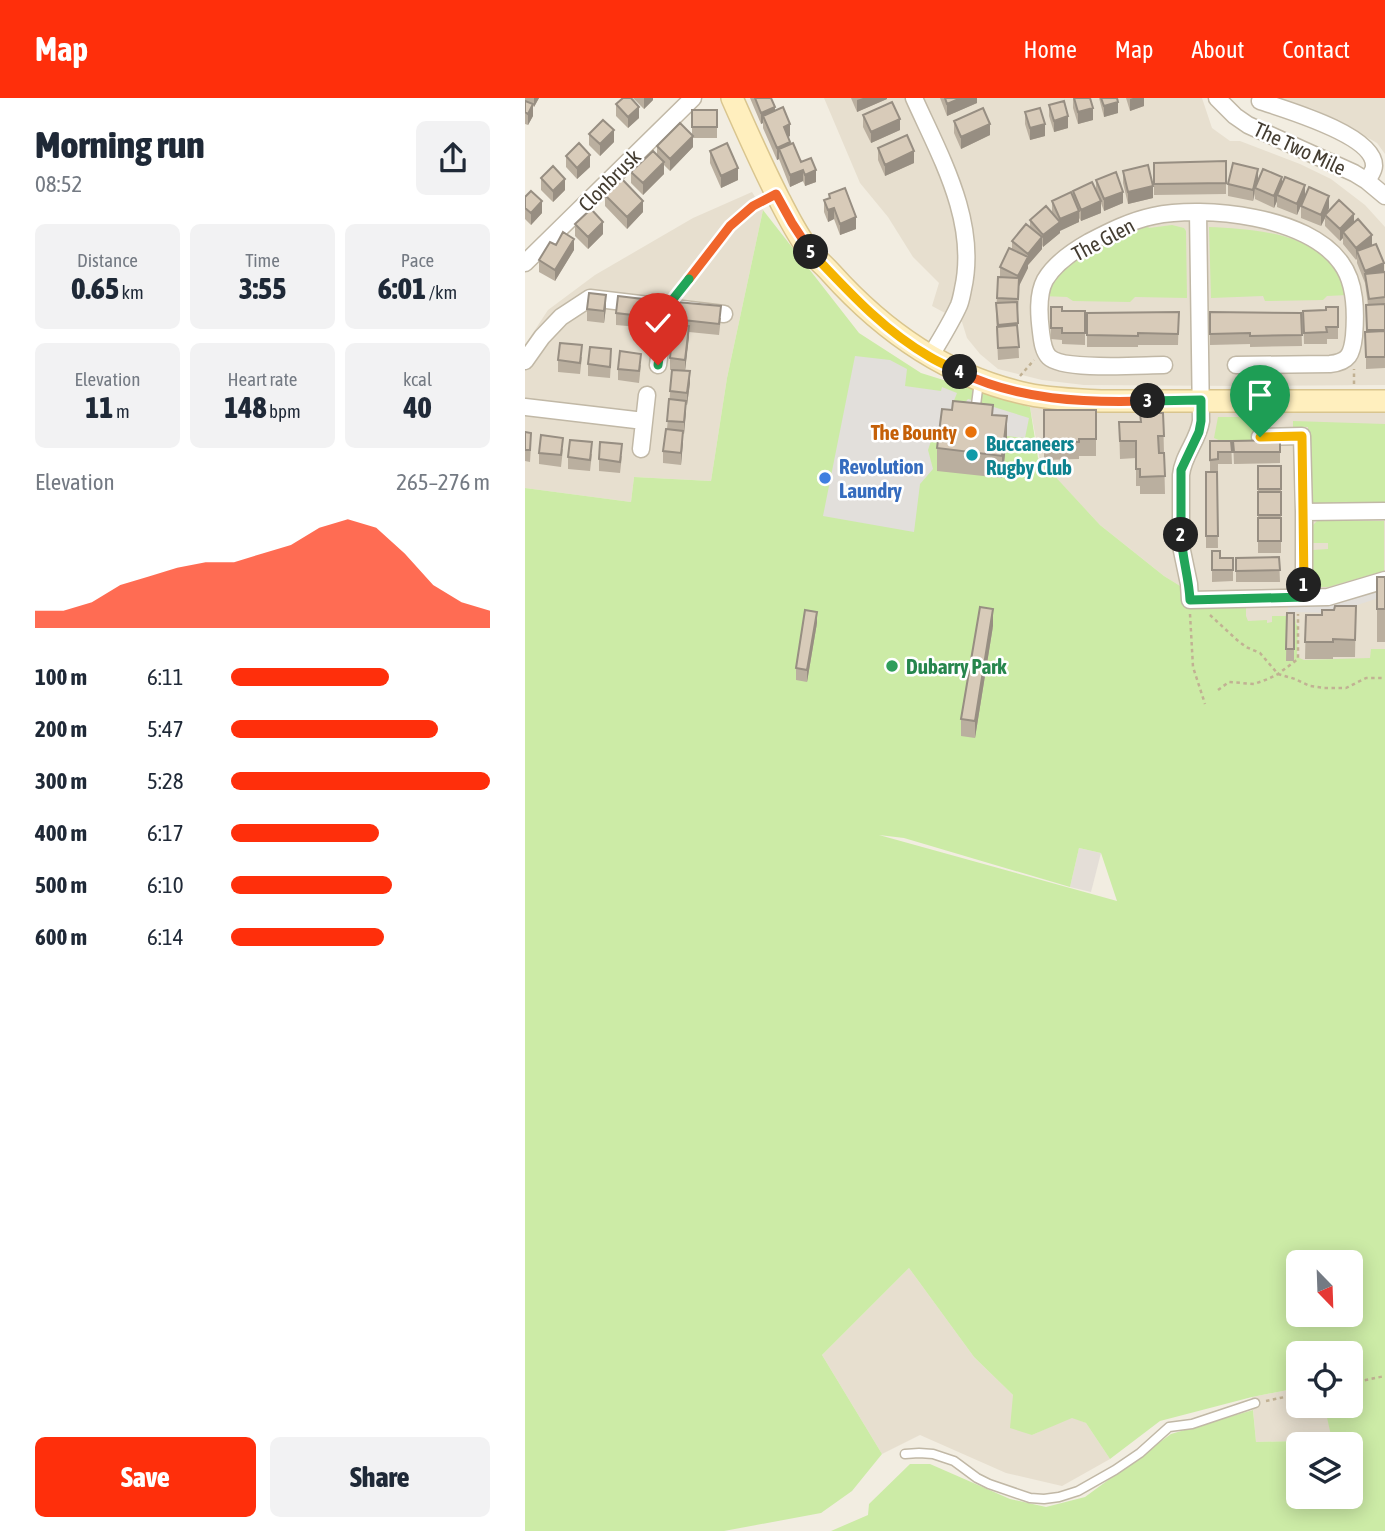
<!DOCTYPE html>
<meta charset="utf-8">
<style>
:root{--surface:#fff;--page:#f2f2f3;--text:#1f2937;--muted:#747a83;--accent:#ff2f0b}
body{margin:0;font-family:"Asap Condensed",sans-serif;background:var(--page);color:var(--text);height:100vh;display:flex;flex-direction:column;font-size:26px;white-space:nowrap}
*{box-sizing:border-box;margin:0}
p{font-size:23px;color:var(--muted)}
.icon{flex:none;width:38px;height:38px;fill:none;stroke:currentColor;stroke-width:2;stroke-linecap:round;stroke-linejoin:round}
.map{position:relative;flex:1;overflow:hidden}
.side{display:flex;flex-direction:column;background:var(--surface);width:525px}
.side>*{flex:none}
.needle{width:46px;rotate:157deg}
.buttons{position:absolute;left:761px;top:1152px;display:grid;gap:14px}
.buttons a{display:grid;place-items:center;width:77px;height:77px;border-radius:10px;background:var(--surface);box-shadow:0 4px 18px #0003;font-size:35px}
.pin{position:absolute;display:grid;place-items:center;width:60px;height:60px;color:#fff;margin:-72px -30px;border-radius:50% 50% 50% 0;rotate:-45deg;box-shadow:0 0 7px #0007}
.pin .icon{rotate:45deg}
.km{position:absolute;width:35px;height:35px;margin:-18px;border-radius:50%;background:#222;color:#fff;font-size:19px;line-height:35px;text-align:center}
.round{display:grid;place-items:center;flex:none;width:74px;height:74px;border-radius:10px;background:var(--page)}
.summary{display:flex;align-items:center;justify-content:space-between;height:119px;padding:0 35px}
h1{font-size:38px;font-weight:800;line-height:52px}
.figures{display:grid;grid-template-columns:repeat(3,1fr);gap:10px;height:119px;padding:7px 35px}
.figures div{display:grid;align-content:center;border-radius:10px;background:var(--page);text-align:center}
.figures b{font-size:30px;font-weight:800}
.figures small{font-size:19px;font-weight:400}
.figures p{font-size:19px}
.chart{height:196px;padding:14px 35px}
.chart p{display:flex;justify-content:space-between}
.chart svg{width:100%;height:126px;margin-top:7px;fill:var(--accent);opacity:.7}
.cta{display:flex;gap:14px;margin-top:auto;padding:14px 35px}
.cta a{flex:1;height:80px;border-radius:10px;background:var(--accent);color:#fff;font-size:28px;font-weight:800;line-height:80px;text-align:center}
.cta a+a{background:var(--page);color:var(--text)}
ul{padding:0 35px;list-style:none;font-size:23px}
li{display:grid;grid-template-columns:112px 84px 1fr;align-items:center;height:52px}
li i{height:18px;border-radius:9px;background:var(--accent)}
header{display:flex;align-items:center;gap:42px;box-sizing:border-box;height:98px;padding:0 35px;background:var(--accent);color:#fff}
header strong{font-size:33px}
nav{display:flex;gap:38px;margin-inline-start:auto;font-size:24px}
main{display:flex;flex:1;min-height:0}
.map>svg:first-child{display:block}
</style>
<header>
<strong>Map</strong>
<nav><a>Home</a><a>Map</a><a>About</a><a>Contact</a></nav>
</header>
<main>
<section class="side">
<div class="summary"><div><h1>Morning run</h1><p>08:52</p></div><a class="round"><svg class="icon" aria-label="share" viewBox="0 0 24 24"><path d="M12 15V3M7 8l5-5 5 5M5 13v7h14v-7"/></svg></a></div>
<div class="figures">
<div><p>Distance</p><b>0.65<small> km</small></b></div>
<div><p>Time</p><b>3:55</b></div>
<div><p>Pace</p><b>6:01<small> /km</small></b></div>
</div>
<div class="figures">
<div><p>Elevation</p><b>11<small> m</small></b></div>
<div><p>Heart rate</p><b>148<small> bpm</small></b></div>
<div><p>kcal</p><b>40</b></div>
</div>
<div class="chart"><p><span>Elevation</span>265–276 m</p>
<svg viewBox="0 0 160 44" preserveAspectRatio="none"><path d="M0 44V38L10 38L20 35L30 29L40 26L50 23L60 21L70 21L80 18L90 15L100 9L110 6L120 9L130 18L140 29L150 35L160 38V44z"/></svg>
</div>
<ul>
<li><b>100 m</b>6:11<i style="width:61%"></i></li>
<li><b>200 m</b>5:47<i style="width:80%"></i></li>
<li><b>300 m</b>5:28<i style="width:100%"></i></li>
<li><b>400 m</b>6:17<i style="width:57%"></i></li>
<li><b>500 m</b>6:10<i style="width:62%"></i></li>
<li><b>600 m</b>6:14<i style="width:59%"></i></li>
</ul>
<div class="cta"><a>Save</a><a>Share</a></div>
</section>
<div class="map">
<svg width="860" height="1433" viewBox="0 0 860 1433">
<rect width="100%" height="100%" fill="#f2ede1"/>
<!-- residential -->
<path fill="#e7dfcf" d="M299,0H677L687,30L705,43H715L775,66L806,81L840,107L860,129V287L722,288L559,287L517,282L473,271L455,256L442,240L437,224L407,208L414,185L388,159L363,119L335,85Z
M740,0H860V56L852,45L806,19L786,10Z
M227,94L238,112L202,280L186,383L109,379L106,404L0,390V247L23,212L70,177L168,120Z
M505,309L860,312V561L800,580L639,478L575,427L515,363Z
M384,1170L449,1259L488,1297L507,1337L547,1319L561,1325L585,1361L537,1388L481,1375L395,1337L357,1356L297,1257Z
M826,1279H829L832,1311L808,1342L731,1344L727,1299L773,1290L774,1307H826Z"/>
<!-- industrial -->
<path fill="#e4ded7" d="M554,750L576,755L566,794L545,789Z"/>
<!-- green -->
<path fill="#cceba6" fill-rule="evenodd" d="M238,112L334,235L396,275L505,309L513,360L575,427L639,478L689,509H721V518L723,523L742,522V525L747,524V518H770L771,526L773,528L772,559L779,562L845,560L846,551H860V1433H306L343,1417L344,1406L385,1366H405L485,1401L521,1409L560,1399L646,1336L728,1312L731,1344L807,1342L801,1315L832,1311L829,1279H826V1255H774L773,1290L727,1299L635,1323L585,1361L561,1325L547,1320L507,1337L485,1330L488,1297L449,1259L384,1170L297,1257L357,1356L327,1393L296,1415L199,1433H0V390L106,404L109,379L186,383L202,280ZM354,737L379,740L545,789L554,750L576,755L592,803ZM774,1164H826V1216H774ZM774,1346H826V1398H774Z
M621,126L624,130L647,127L659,130L661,133L662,200L610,199L605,204L548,203L542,199L518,198L534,175L568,148Z
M684,129C727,131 784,134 813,172C818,179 820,189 823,197L802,198L798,202L740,203L738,198L686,200Z
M693,319H734V343H696L689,340Z
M768,323L860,326V408L786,406L784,400L783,329H774L771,332L768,333Z
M792,423H859V473L803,489H790L788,486V452L803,451V445H788V427Z"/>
<!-- parking -->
<path fill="#e2dfdb" d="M330,258L365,262L382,271L380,288L416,293L417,289L432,295L428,305L438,307L443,301L504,320L500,340L417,331L413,332L407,340L403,352L408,371L395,386L389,434L298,418Z
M855,488L860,498L826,509L805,515L763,514V504Z"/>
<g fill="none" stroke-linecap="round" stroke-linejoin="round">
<!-- lane casing -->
<g stroke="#c1b8a6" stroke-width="11">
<path id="lane" d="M450,315L454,283
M380,1356L394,1355L408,1356L429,1363L452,1380L464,1386L505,1400L519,1401L534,1399L553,1393L590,1372L615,1355L644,1329L667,1326L730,1305"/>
</g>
<!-- street casing -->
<g stroke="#c1b8a6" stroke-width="19">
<path id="street" d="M389,0C416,60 453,124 438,191C437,196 436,202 434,207C426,225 415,242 405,259
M692,0L710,18L723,27L829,75L842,83L860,98
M735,3C759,11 850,37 849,68C849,73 844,79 842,83
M673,114L676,323C673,343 658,357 656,377V448L664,486L665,502L803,499L860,482
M0,165L168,0
M0,263L17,239L36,219L65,200L199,216
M133,267L141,210
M639,267C617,267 538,273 524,259C518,253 517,242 516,234C514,218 512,197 520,182C530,165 548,153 564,144C585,133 605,123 628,118C680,107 783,118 816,165C831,185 831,214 829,238C827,256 824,264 805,266L711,267
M0,309L119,323
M735,339L777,338L779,414
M116,351L122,297
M779,499V414L860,413"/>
</g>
<!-- secondary casing -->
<g stroke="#d9c58e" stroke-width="24">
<path id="secondary" d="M207,0C222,34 237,68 254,101C263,118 272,137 284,152C290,160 299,167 306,175C359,234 423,279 502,296C526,301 551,302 576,303H860"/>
</g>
<!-- path -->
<path stroke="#c1b193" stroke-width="2.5" stroke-dasharray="3.5 3.5" stroke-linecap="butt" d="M152,197C176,166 201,123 236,104
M495,278L509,262
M829,286V271
M665,516L668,569L680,606
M685,517L712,542L721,549L735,555L753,576L770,581L785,588L799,590H821L841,580H860
M693,592L704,584L729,586L743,581L753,576L773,561V516
M826,1285L860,1278
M741,1303L774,1296"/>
<!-- lane -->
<use href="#lane" stroke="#fff" stroke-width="8"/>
<!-- street -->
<use href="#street" stroke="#fff" stroke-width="16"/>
<!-- secondary -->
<use href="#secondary" stroke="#ffefbe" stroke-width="21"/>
</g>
<!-- wall -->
<path fill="#baaf9f" d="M0,0H14L9,9L8,8V18L3,27L0,26V33Z
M108,0H128V2L119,11Z
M225,0H246L250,13L265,38L263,39L265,46L276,64L291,84L280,88L278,83L265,89L254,61L252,62L238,30V25L236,26Z
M326,0H362V1L332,14Z
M415,0H452V5L422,18Z
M548,0L568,22L553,26L548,10Z
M574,0H592L593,15L579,19Z
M601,0H619V8L605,13Z
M91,6L114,20L103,30L91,18Z
M524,7L543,30L529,34L524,18Z
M167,12H192V40H168V49L145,73L139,67V76L118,97L106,85V74L132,57V48L167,37Z
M500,14L520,38L505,42L500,26Z
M338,17L375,32L346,45L338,29Z
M429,23L465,37L436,51L429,35Z
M64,36L89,44L75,58L64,47Z
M353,50L389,65L360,78L353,62Z
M185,53L213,82L196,90L185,65Z
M41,58L65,69L52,81L41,69Z
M701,63V96L629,97V65Z
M598,73L628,100L603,106L598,85Z
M16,80L40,92L28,104L16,92Z
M571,82L598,105L579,113L576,105V115L556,123L554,120V124L535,132V135L518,149L517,147V151L503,167V170L494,188L492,212L494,260L473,262L471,217L473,179H475V169L487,151V143L505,130V122L527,114V103L548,98V93H571Z
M733,82L757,85L780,98L772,117L752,109V103L749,110L730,101V96L728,103L703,98V86Z
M304,96L331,131L315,137L309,121L303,124L299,114V102L304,101Z
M80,97L118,114L102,131L80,108Z
M0,99L17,115L6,127L0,121Z
M776,108L804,110L802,114L829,124L847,147L860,174V270L841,271V207H843L840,185L832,165V161L831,162L818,146V140L815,143L800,128V120L796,128L776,120Z
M50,126L78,136L63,151L50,138Z
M49,152L30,183L14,174V162Z
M81,209L79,225L62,223V211Z
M526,209L537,213H560V247L537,246V242L526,241Z
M813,209V241H802V246H779L778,213L801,212Z
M126,213L125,230L91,227V215Z
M654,214L653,247H613V249H562V215Z
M685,214L776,215L777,248L725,249V246L685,247Z
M196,220L194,237L164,234L160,273L165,285L162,307H161L159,336H158L156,367L138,365V353L142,331L147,272H145V260L149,221Z
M57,259L55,276L33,274V262Z
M86,263L85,280L63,278V266Z
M116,267L114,285L93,282V271Z
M519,312H571V358H554V361L519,362Z
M638,315L640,396H615V388H611V360L595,361L594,324H615Z
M468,317L482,341L477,380L412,373V350Z
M0,334L6,347L5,364L0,363Z
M755,342V365L709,366L708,343Z
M685,343H706L707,366H693V373H685Z
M38,351L36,369L14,366V355Z
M67,356L65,373L43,371V359Z
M97,358L95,375L74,373V361Z
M733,368H756V455H733Z
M681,374H692L693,450H681Z
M687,453L695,460H708V483L687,484Z
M754,459L755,484H711V460Z
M852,479H860V544H852Z
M831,508L830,559H808V561H780L781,517H797L809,512Z
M762,515H769V563H761Z
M292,525L282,584L271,582V570Z
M468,528L450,640L436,638V621Z"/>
<!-- shaded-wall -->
<path fill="#978e82" d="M9,0H14L9,9Z
M119,0H128V2L119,11Z
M338,0H362V1L332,14V2Z
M436,0H452V5L422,18V6Z
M608,0H619V8L605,13V1Z
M593,4V15L579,19V8Z
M8,6V18L3,27V16Z
M114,9V20L103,30V19Z
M250,9V20L238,18V25L236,26V15Z
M568,10V22L553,26V14Z
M543,18V30L529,34V23Z
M375,21V32L346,45V34Z
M265,26V38L259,41V29Z
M465,26V37L436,51V39Z
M520,26V38L505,42V30Z
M89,32V44L75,58V46Z
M168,38V49L145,73V61Z
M265,44V56L254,51V61L252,62V50Z
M389,53V65L360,78V67Z
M65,57V69L52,81V70Z
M139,64V76L118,97V85Z
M213,70V82L196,90V78Z
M733,71V82L730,90L728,103V92Z
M278,72V83L265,89V77Z
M291,72V84L280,88V77Z
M757,79V91L752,97V103L749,110V98Z
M40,81V92L28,104V93Z
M780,87V98L772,117V106Z
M628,88V100L603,106V94Z
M598,94V105L579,113V101Z
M804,98V110L801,118L800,117V120L796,128V117Z
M17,103V115L6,127V115Z
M118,103V114L102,131V119Z
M576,103V115L556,123V112Z
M309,110V121L303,124V112Z
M554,113V124L535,133V121Z
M829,116V128L818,134V140L815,143V131Z
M331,119V131L315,137V126Z
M78,124V136L63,151V139Z
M535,124V135L518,149V137Z
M847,137V148L832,153L831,162V150Z
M517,139V151L503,167V156Z
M49,141V152L30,183V172Z
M503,159V170L494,188L493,212V178Z
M859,165V177L840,176V185V173Z
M81,197V209L79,225V213Z
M164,228V239L160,273V262Z
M165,273V285L162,307V295Z
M161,303V314L159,336V324Z
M482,318V341L477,380V358Z
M158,333V345L156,367V355Z
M468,511V528L450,640V623Z
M292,514V525L282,584V572Z"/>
<!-- building -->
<path fill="#d8cbb9" stroke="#978e82" stroke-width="2" d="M98,0H106L114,9L103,19L91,6Z
M230,0H246L250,9L236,15Z
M420,0H436L422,6Z
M549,0H565L568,10L553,14Z
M576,0H592L593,4L579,8Z
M0,3L8,6L3,16L0,14Z
M539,3L543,18L529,23L524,7Z
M367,4L375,21L346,34L338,17Z
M258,9L265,26L259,29L265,44L252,50L238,18Z
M458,10L465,26L436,39L429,23Z
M515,10L520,26L505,30L500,14Z
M167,12H192V29H167Z
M78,22L89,32L75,46L64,36Z
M155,25L168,38L145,61L132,48Z
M382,37L389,53L360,67L353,50Z
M54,45L65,57L52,70L41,58Z
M202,45L213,70L196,78L185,53Z
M268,45L276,64L286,60L291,72L280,77L278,72L265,77L254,51Z
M128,53L139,64L118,85L106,74Z
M701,63V85L629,86V65Z
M708,65L733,71L728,92L703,86Z
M623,67L628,88L603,94L598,73Z
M28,68L40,81L28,93L16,80Z
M738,71L757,79L749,98L730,90Z
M591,74L598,94L579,101L571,82Z
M760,79L780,87L772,106L752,97Z
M96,80L118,103L102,119L80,97Z
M567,84L576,103L556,112L548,93Z
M784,89L804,98L796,117L776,108Z
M320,90L331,119L315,126L309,110L303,112L299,102L305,100L304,96Z
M6,93L17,103L6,115L0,110V99Z
M546,94L554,113L535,121L527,103Z
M814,102L829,116L815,131L800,117Z
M521,108L535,124L518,137L505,122Z
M66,111L78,124L63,139L50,126Z
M833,121L847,137L831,150L818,134Z
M501,126L517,139L503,156L487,143Z
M38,134L49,141L30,172L14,162L25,144L31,147Z
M851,146L859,165L840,173L832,153Z
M484,150L503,159L493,178L475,169Z
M860,174V199L844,201L840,176Z
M473,179L494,180L493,201L472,200Z
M64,195L81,197L79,213L62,211Z
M93,198L126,202L125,219L91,215Z
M151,204L196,208L194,226L149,221Z
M492,204L493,225L473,227L471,205Z
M860,206V232H842L841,207Z
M526,209H537V213H560V235H537V230H526Z
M801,209H813V229H801L802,234L779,235L778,213L801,212Z
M654,214L653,236L613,235V238L562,237V215Z
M685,214L776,215L777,237L725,238V235L685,236Z
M148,226L164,228L160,262L145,260Z
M492,227L494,249L473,250L472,229Z
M860,233V259H841L840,234Z
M35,245L57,247L55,265L33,262Z
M65,249L86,251L85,269L63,266Z
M95,253L116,256L114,273L93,271Z
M147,272L165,273L162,295L145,293Z
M144,301L161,303L159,324L142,323Z
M428,303L468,307L467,317L482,318L477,358L412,350L417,311L427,312Z
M519,312H571V341H554V344H519Z
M615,315H638L639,338H633L634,355H639L640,378L615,379V371H611V343H595L594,324H616Z
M141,331L158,333L156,355L138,353Z
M0,334L6,335L5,352H0Z
M16,337L38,340L36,357L14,355Z
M45,342L67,344L65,362L43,359Z
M755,342V354H709L708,343Z
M685,343H706L707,354H693V361L685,362Z
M75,344L97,346L95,364L74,361Z
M733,368H756V391H733Z
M681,374H692L693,438H681Z
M733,394H756V417H733Z
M733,420H756V443H733Z
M687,453H695V460H708V472H687Z
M754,459L755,472L711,473V460Z
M852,479H860V511H852Z
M810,508H831L830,542L808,541V544H780L781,517H797V512H809Z
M455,509L468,511L450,623L436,621Z
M280,512L292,514L282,572L271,570Z
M762,515H769V551H761Z"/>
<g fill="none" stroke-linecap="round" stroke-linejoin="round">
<!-- split-1 casing -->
<g stroke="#fff" stroke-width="14">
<path id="split-1" d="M735,339L777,338L779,487"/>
</g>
<!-- split-2 casing -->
<g stroke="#fff" stroke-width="14">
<path id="split-2" d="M656,437C657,459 664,480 665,502L779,499V487"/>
</g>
<!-- split-3 casing -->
<g stroke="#fff" stroke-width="14">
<path id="split-3" d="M623,303L676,302V323L674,334L656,372V437"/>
</g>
<!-- split-4 casing -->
<g stroke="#fff" stroke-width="14">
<path id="split-4" d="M435,274C493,302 559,305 623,303"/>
</g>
<!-- split-5 casing -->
<g stroke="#fff" stroke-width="14">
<path id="split-5" d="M286,154C323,193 358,232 405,259C415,265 425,269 435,274"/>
</g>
<!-- split-6 casing -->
<g stroke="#fff" stroke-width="14">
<path id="split-6" d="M164,181L205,128L228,108L251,96L267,125L286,154"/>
</g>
<!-- split-7 casing -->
<g stroke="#fff" stroke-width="14">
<path id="split-7" d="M133,267L141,210L164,181"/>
</g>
<!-- split-1 -->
<use href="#split-1" stroke="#f5b400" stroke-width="9"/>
<!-- split-2 -->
<use href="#split-2" stroke="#22a559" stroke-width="9"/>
<!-- split-3 -->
<use href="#split-3" stroke="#22a559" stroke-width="9"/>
<!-- split-4 -->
<use href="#split-4" stroke="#f0652b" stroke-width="9"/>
<!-- split-5 -->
<use href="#split-5" stroke="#f5b400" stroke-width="9"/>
<!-- split-6 -->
<use href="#split-6" stroke="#f0652b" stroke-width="9"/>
<!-- split-7 -->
<use href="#split-7" stroke="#22a559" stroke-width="9"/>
</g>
<!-- markers -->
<circle fill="#e8710a" stroke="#fff" stroke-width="2.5" cx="446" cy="334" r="7"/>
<circle fill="#0f9aa8" stroke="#fff" stroke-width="2.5" cx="447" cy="357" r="7"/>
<circle fill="#3f7fe0" stroke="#fff" stroke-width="2.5" cx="300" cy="380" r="7"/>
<circle fill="#2e9e5b" stroke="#fff" stroke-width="2.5" cx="367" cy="568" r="7"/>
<g text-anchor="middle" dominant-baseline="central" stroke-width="5" stroke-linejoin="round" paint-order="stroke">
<!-- street labels -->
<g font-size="21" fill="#443d32" stroke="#fff">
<text transform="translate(775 50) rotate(25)">The Two Mile</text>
<text transform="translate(84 82) rotate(-45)">Clonbrusk</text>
<text transform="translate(578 141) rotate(-28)">The Glen</text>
</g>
<!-- food labels -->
<g font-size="21" font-weight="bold" fill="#c56008" stroke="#fff" text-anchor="end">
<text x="432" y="334">The Bounty</text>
</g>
<!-- culture labels -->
<g font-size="21" font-weight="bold" fill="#0d838f" stroke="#fff" text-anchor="start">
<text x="461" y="345">Buccaneers<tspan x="461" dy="24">Rugby Club</tspan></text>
</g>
<!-- shop labels -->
<g font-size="21" font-weight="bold" fill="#366cbe" stroke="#fff" text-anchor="start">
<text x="314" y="368">Revolution<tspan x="314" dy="24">Laundry</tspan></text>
</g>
<!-- leisure labels -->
<g font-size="21" font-weight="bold" fill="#27864d" stroke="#fff" text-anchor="start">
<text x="381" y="568">Dubarry Park</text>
</g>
</g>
</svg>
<div class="buttons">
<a><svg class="needle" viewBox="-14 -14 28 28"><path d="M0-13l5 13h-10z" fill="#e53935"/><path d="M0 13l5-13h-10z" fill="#747a83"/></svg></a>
<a><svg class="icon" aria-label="locate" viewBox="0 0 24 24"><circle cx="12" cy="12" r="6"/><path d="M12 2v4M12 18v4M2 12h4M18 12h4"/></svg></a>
<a><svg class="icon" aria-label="layers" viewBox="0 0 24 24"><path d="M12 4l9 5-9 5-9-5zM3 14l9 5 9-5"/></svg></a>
</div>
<div class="pin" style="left:735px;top:339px;background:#1e9e55"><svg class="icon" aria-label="arrive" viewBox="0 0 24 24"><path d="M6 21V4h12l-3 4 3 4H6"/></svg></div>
<div class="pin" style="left:133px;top:267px;background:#d93025"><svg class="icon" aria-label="check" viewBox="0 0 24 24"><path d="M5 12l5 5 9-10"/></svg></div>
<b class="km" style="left:779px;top:487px">1</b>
<b class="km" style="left:656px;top:437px">2</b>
<b class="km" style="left:623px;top:303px">3</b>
<b class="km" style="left:435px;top:274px">4</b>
<b class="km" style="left:286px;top:154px">5</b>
</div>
</main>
